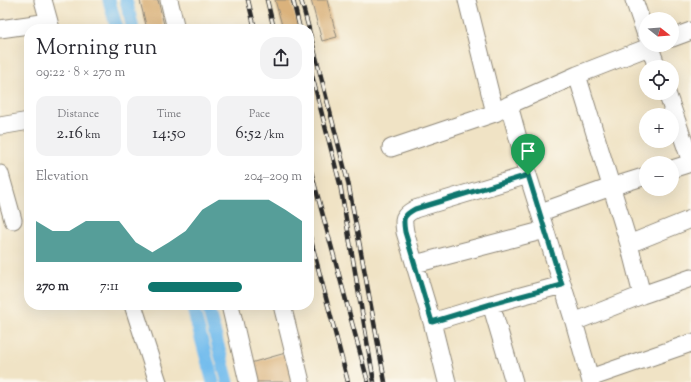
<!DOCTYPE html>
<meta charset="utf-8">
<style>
:root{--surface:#fff;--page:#f2f2f3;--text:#2b2b33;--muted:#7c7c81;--accent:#0f766e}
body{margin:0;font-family:"Sorts Mill Goudy",serif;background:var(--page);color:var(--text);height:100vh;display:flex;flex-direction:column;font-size:15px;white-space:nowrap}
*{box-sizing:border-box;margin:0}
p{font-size:13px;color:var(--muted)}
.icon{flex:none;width:22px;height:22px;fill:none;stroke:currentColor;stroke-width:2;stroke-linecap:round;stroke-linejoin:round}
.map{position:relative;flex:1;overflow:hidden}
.drawer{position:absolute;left:24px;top:24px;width:290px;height:286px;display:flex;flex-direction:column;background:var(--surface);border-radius:16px;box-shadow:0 4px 16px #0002}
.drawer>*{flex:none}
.needle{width:26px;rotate:107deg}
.fabs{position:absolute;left:639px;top:12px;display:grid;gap:8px}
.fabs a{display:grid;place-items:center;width:40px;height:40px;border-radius:50%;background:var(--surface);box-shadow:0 4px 16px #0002;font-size:20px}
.pin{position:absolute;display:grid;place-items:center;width:34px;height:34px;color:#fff;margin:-41px -17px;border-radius:50% 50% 50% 0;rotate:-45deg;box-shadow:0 0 4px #0007}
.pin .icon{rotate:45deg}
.round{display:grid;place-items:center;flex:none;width:42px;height:42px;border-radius:16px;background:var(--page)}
.head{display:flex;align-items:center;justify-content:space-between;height:68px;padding:0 12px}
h1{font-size:22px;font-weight:600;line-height:30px}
.metrics{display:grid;grid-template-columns:repeat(3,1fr);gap:6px;height:68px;padding:4px 12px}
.metrics div{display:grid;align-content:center;border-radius:10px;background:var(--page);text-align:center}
.metrics b{font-size:17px;font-weight:600}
.metrics small{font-size:11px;font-weight:400}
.metrics p{font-size:11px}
.chart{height:112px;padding:8px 12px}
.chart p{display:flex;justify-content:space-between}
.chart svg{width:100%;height:72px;margin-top:4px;fill:var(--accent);opacity:.7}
ul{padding:0 12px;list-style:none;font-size:13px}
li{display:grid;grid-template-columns:64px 48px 1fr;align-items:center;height:30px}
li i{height:10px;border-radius:5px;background:var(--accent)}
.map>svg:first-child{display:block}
</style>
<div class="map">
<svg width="691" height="382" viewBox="0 0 691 382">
<rect width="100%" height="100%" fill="#fbf7ec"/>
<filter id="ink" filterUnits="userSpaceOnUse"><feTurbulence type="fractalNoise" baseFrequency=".025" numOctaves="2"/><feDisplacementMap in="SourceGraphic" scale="8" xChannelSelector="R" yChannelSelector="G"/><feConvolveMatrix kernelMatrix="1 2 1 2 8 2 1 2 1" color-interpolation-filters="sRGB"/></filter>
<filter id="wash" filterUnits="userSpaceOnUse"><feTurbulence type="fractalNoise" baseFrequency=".012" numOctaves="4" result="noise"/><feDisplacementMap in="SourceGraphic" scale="16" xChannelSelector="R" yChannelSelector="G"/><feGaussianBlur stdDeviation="0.9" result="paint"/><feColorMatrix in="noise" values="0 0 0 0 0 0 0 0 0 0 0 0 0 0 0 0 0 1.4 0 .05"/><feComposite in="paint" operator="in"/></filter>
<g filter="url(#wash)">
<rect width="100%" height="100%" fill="#f0e3c5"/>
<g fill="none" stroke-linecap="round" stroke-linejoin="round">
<!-- canal -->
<path stroke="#75bded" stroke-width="13" d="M109,0L117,29
M126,0L133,29
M192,305L213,382
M207,305L228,382"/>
</g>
<g id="blocks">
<!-- building -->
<path fill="#dab27c" d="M143,0H158L165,29H147L140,1Z
M275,0H291L299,29H283Z
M311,0H327L337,37L322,41Z
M289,352L297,382H252L247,364Z"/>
</g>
</g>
<g filter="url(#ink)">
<use href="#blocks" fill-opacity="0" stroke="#8e8778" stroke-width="1"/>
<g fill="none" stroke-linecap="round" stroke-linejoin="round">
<!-- minor casing -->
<g stroke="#8e8778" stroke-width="19">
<path id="minor" d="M43,0L51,29
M169,0L176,29
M467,0L495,113
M634,0L646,35
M0,29L49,22
M672,38L691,31
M649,45L657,67
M577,75L629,244L642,295
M667,93L691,162
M509,105L577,75L654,45
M0,126L29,121
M391,148L495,113L509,105L528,175L574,322L591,382
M672,169L691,163
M0,174L13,220
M541,212L611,187L646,176
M629,244L691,219
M415,264L545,230
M491,304L514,382
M133,305L158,382
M230,305L248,382
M282,305L301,382
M432,322L491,304L562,285
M574,322L642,295L691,278
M590,378L691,343
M447,382L432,322L405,232C403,219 402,216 415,209L528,175"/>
</g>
<!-- minor -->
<use href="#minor" stroke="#fff" stroke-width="17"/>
<!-- rail casing -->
<g stroke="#2b2b2b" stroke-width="4.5">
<path id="rail" d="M248,0L255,29
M267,0L274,29
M293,0L300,29
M301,0L309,29
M309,30L348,182L385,382
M309,64L340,184L374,382
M309,164L368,382
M309,233L348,382"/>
</g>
<!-- rail -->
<use href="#rail" stroke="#fbf7ec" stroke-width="3" stroke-dasharray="9" stroke-linecap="butt"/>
</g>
</g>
<g fill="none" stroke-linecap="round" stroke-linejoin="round" filter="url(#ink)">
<!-- route casing -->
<g stroke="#fff" stroke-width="8">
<path id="route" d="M528,175L562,285L491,304L432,322L405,232C403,219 402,216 415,209Z"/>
</g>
<!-- route -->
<use href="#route" stroke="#0f766e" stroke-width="5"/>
</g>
</svg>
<div class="fabs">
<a><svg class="needle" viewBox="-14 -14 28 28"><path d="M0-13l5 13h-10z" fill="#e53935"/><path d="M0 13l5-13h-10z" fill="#7c7c81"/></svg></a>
<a><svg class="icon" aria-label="locate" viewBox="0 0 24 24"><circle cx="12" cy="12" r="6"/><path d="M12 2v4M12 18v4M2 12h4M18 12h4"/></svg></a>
<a>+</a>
<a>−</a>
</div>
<div class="pin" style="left:528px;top:175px;background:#1e9e55"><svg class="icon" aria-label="arrive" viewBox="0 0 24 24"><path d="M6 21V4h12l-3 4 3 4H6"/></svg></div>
<section class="drawer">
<div class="head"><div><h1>Morning run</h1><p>09:22 · 8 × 270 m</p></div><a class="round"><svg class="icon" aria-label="share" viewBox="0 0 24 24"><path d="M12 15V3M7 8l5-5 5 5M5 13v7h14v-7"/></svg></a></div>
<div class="metrics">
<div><p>Distance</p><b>2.16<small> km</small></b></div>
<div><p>Time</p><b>14:50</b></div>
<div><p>Pace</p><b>6:52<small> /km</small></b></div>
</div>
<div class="chart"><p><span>Elevation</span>204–209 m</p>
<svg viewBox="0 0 160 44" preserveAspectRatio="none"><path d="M0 44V19L10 25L20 25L30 19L40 19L50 19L60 32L70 38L80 32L90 25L100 12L110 6L120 6L130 6L140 6L150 12L160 19V44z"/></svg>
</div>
<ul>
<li><b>270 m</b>7:11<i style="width:61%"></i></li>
</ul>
</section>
</div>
